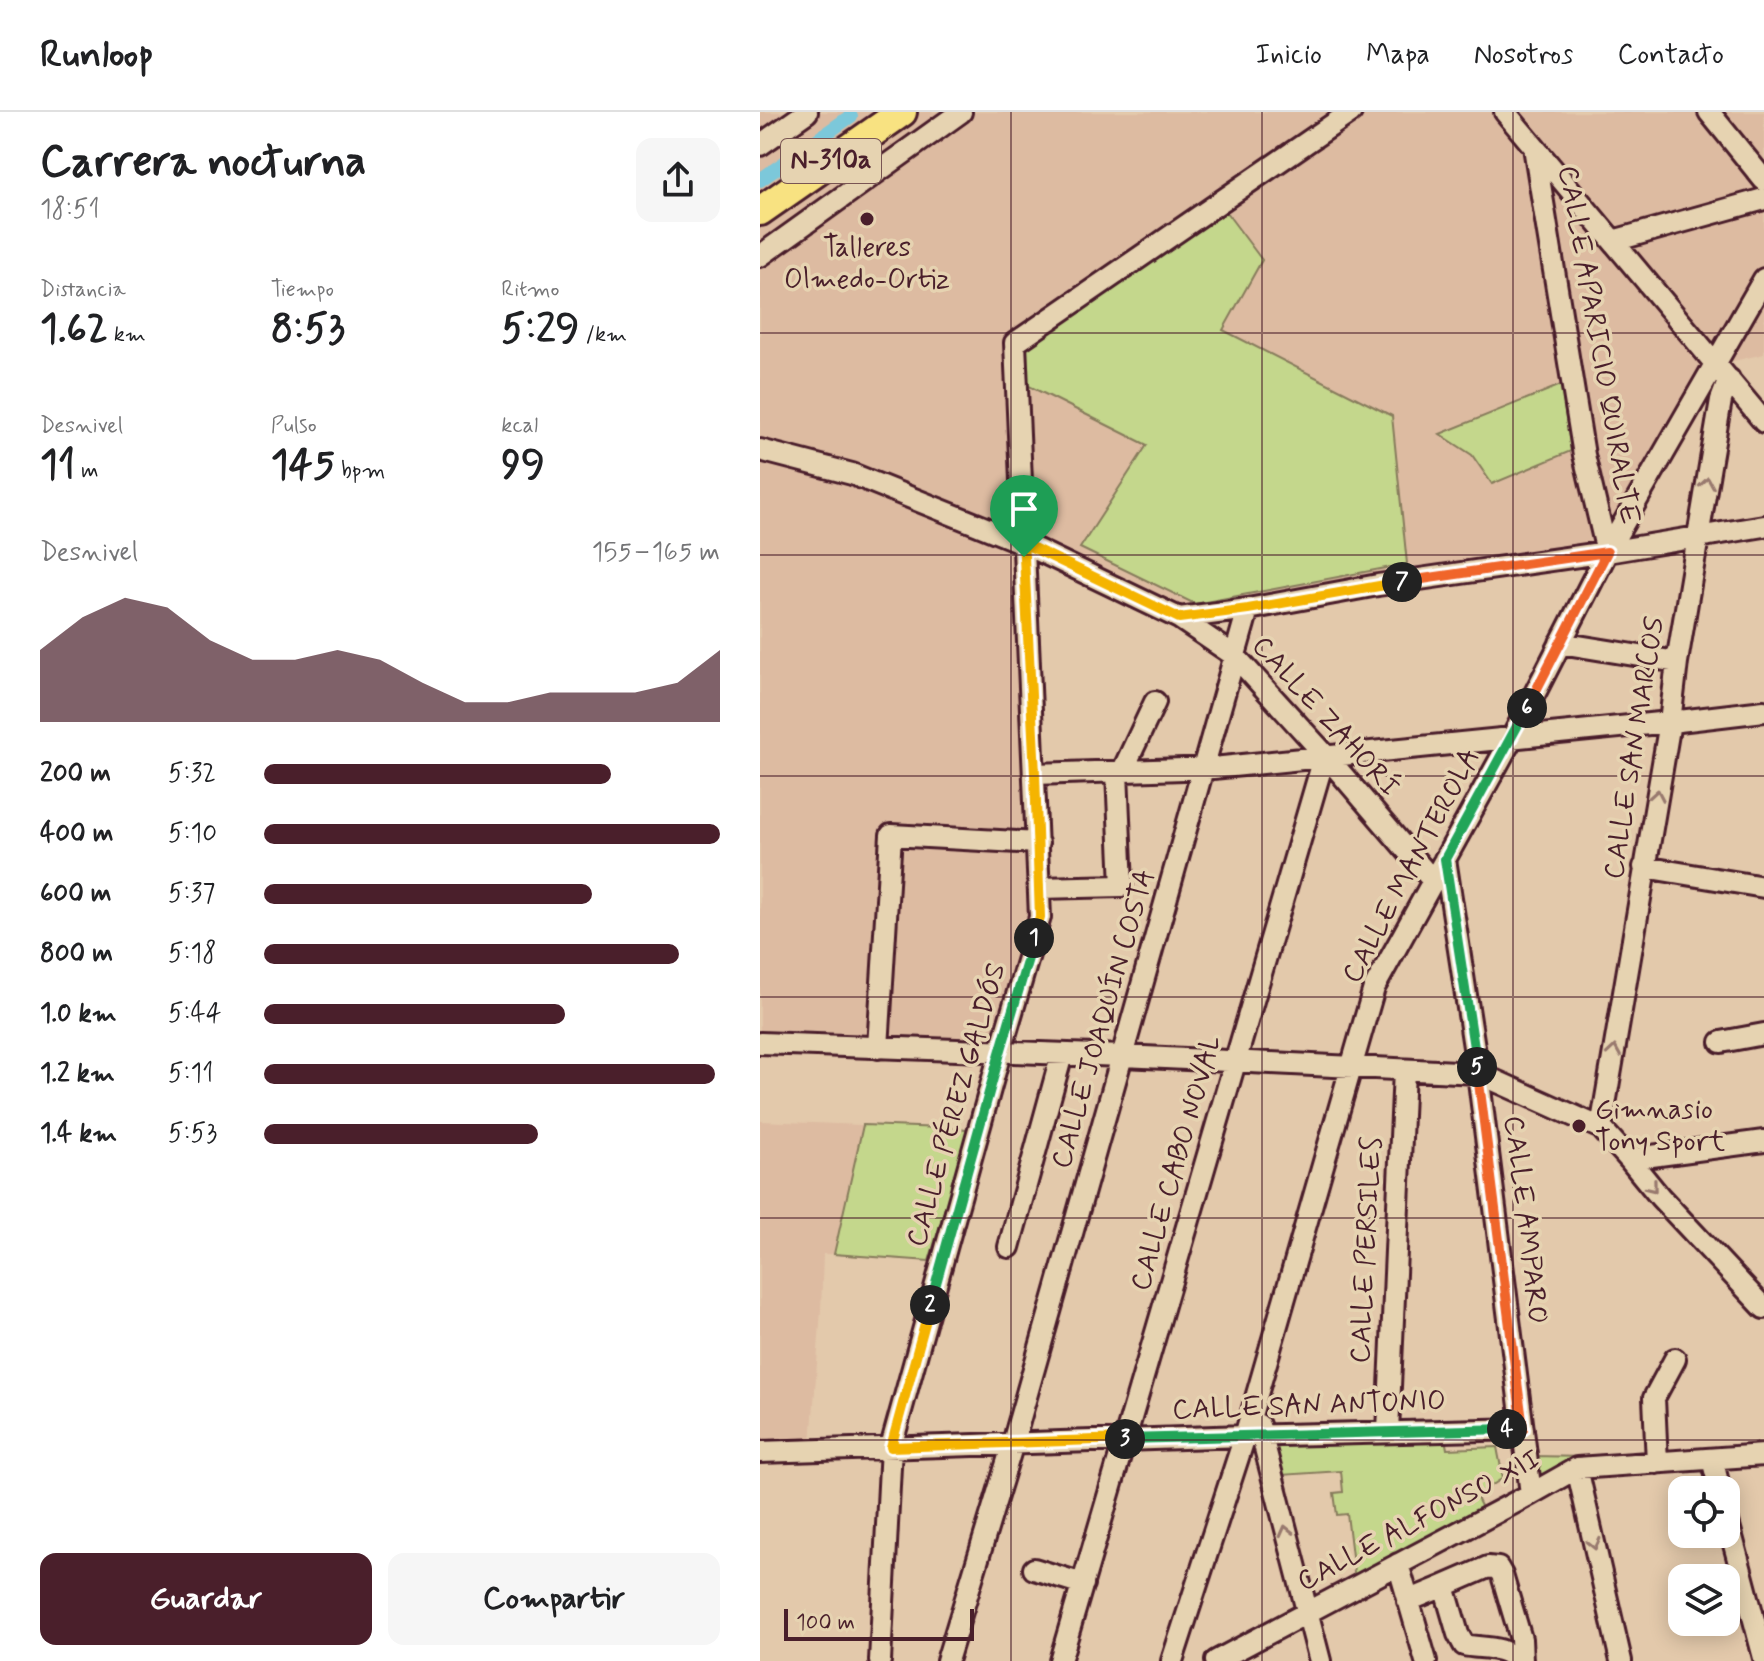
<!DOCTYPE html>
<html lang="es">
<meta charset="utf-8">
<style>
:root{--surface:#fff;--page:#f6f6f6;--text:#202124;--muted:#757577;--line:#e0e0e0;--accent:#4a1f2b}
body{margin:0;font-family:Mynerve,sans-serif;background:var(--page);color:var(--text);height:100vh;display:flex;flex-direction:column;font-size:30px;white-space:nowrap}
*{box-sizing:border-box;margin:0}
p{font-size:26px;color:var(--muted)}
.icon{flex:none;width:44px;height:44px;fill:none;stroke:currentColor;stroke-width:2;stroke-linecap:round;stroke-linejoin:round}
.map{position:relative;flex:1;overflow:hidden}
.drawer{display:flex;flex-direction:column;background:var(--surface);width:760px}
.drawer>*{flex:none}
.tools{position:absolute;left:908px;top:1364px;display:grid;gap:16px}
.tools a{display:grid;place-items:center;width:72px;height:72px;border-radius:16px;background:var(--surface);box-shadow:0 4px 20px #0003;font-size:40px}
.scale{position:absolute;left:24px;bottom:20px;width:190px;box-sizing:border-box;padding-left:8px;border:4px solid #4a1f2b;border-top:0;font-size:22px;line-height:28px;white-space:nowrap;color:#4a1f2b;-webkit-text-stroke:6px #e6d3b1;paint-order:stroke}
.pin{position:absolute;display:grid;place-items:center;width:68px;height:68px;color:#fff;margin:-82px -34px;border-radius:50% 50% 50% 0;rotate:-45deg;box-shadow:0 0 8px #0007}
.pin .icon{rotate:45deg}
.km{position:absolute;width:40px;height:40px;margin:-20px;border-radius:50%;background:#222;color:#fff;font-size:22px;line-height:40px;text-align:center}
.round{display:grid;place-items:center;flex:none;width:84px;height:84px;border-radius:16px;background:var(--page)}
.summary{display:flex;align-items:center;justify-content:space-between;height:136px;padding:0 40px}
h1{font-size:44px;font-weight:700;line-height:60px}
.figures{display:grid;grid-template-columns:repeat(3,1fr);gap:12px;height:136px;padding:8px 40px}
.figures div{display:grid;align-content:center}
.figures b{font-size:40px;font-weight:700}
.figures small{font-size:22px;font-weight:400}
.figures p{font-size:22px}
.chart{height:224px;padding:16px 40px}
.chart p{display:flex;justify-content:space-between}
.chart svg{width:100%;height:144px;margin-top:8px;fill:var(--accent);opacity:.7}
.action{display:flex;gap:16px;margin-top:auto;padding:16px 40px}
.action a{flex:1;height:92px;border-radius:16px;background:var(--accent);color:#fff;font-size:32px;font-weight:700;line-height:92px;text-align:center}
.action a+a{background:var(--page);color:var(--text)}
ul{padding:0 40px;list-style:none;font-size:26px}
li{display:grid;grid-template-columns:128px 96px 1fr;align-items:center;height:60px}
li i{height:20px;border-radius:10px;background:var(--accent)}
header{display:flex;align-items:center;gap:48px;box-sizing:border-box;height:112px;padding:0 40px;background:var(--surface);border-bottom:2px solid var(--line)}
header strong{font-size:38px}
nav{display:flex;gap:44px;margin-inline-start:auto;font-size:28px}
main{display:flex;flex:1;min-height:0}
.map>svg:first-child{display:block}
</style>
<header>
<strong>Runloop</strong>
<nav><a>Inicio</a><a>Mapa</a><a>Nosotros</a><a>Contacto</a></nav>
</header>
<main>
<section class="drawer">
<div class="summary"><div><h1>Carrera nocturna</h1><p>18:51</p></div><a class="round"><svg class="icon" aria-label="share" viewBox="0 0 24 24"><path d="M12 15V3M7 8l5-5 5 5M5 13v7h14v-7"/></svg></a></div>
<div class="figures">
<div><p>Distancia</p><b>1.62<small> km</small></b></div>
<div><p>Tiempo</p><b>8:53</b></div>
<div><p>Ritmo</p><b>5:29<small> /km</small></b></div>
</div>
<div class="figures">
<div><p>Desnivel</p><b>11<small> m</small></b></div>
<div><p>Pulso</p><b>145<small> bpm</small></b></div>
<div><p>kcal</p><b>99</b></div>
</div>
<div class="chart"><p><span>Desnivel</span>155–165 m</p>
<svg viewBox="0 0 160 44" preserveAspectRatio="none"><path d="M0 44V22L10 12L20 6L30 9L40 19L50 25L60 25L70 22L80 25L90 32L100 38L110 38L120 35L130 35L140 35L150 32L160 22V44z"/></svg>
</div>
<ul>
<li><b>200 m</b>5:32<i style="width:76%"></i></li>
<li><b>400 m</b>5:10<i style="width:100%"></i></li>
<li><b>600 m</b>5:37<i style="width:72%"></i></li>
<li><b>800 m</b>5:18<i style="width:91%"></i></li>
<li><b>1.0 km</b>5:44<i style="width:66%"></i></li>
<li><b>1.2 km</b>5:11<i style="width:99%"></i></li>
<li><b>1.4 km</b>5:53<i style="width:60%"></i></li>
</ul>
<div class="action"><a>Guardar</a><a>Compartir</a></div>
</section>
<div class="map">
<svg width="1004" height="1549" viewBox="0 0 1004 1549">
<rect width="100%" height="100%" fill="#e3c9ab"/>
<filter id="ink" filterUnits="userSpaceOnUse"><feTurbulence type="fractalNoise" baseFrequency=".0125" numOctaves="2"/><feDisplacementMap in="SourceGraphic" scale="16" xChannelSelector="R" yChannelSelector="G"/><feConvolveMatrix kernelMatrix="1 2 1 2 8 2 1 2 1" color-interpolation-filters="sRGB"/></filter>
<g filter="url(#ink)">
<!-- built -->
<path fill="#ddbba1" d="M0,0H1004V242L956,253L847,440L419,506L263,431L280,805L240,941L0,931Z
M0,1009L103,1013L74,1142H63L61,1198L51,1331L0,1333Z"/>
<!-- green -->
<path fill="#c4d78c" stroke="#877b5c" stroke-width="2" d="M466,100L502,148L463,218L632,304L647,452L435,492L320,436L387,333L267,273L263,236Z
M801,273L811,339L732,372L712,343L680,322Z
M103,1013L209,1017L169,1149L74,1142Z
M685,1326L687,1337L737,1335L743,1366L716,1384L725,1402L595,1469L587,1402L577,1403L574,1381L583,1380L581,1359L521,1363L513,1333Z
M772,1344L826,1345L817,1356L770,1370Z"/>
<g fill="none" stroke-linecap="round" stroke-linejoin="round">
<!-- canal -->
<path stroke="#7bc8da" stroke-width="14" d="M0,68L91,4"/>
<!-- minor casing -->
<g stroke="#4a1f2b" stroke-width="26">
<path id="minor" d="M745,0L1004,310
M949,0L1004,68
M0,33L47,0
M774,35L824,343L847,440
M853,129L1004,87
M0,144L201,0
M0,338L92,362L263,431L419,506L475,544L567,645L673,769
M419,506L488,497L618,473L847,440L1004,414
M800,531L917,550
M362,660L395,590
M275,662L453,656L919,609L1004,599
M685,747L718,961L771,1382
M884,755L1004,775
M279,776L362,774L357,661
M961,930L1004,922
M0,931L363,944L718,961L841,1016L869,1047L900,1085L1004,1196
M118,936L131,723L278,731
M841,1016L910,610L917,550L961,288L969,267
M869,1047L1004,1029
M249,1135L302,942
M499,1313L560,1549
M628,1320L644,958
M0,1340L485,1324L763,1317
M952,1347L960,1378
M897,1351L894,1286L915,1247
M817,1356L861,1549
M966,1402L1004,1546
M638,1452L666,1549
M274,1457L323,1472
M648,1489L684,1474
M120,1549L131,1335L240,941L280,805L255,231L591,0
M187,1549L253,1331L488,497
M300,1549L564,646
M412,1549L485,1324L614,876L752,626L847,440L1004,167
M456,1549L771,1382L817,1356L1004,1343
M755,1549C747,1533 720,1537 704,1533L698,1522L684,1474L728,1455L738,1456L742,1463L761,1527L762,1549"/>
</g>
<!-- highway casing -->
<g stroke="#4a1f2b" stroke-width="34">
<path id="highway" d="M0,99L142,0"/>
</g>
<!-- minor -->
<use href="#minor" stroke="#e6d3b1" stroke-width="20"/>
<!-- highway -->
<use href="#highway" stroke="#f8e281" stroke-width="28"/>
</g>
<!-- one-way arrows -->
<defs><path id="oneway-chevron" d="M-2-3.5L2.5 0L-2 3.5" fill="none" stroke-width="1.6" stroke-linecap="round" stroke-linejoin="round" transform="scale(2)"/></defs>
<g stroke="#98796e">
<use href="#oneway-chevron" transform="translate(947 371) rotate(-81)"/>
<use href="#oneway-chevron" transform="translate(897 683) rotate(-80)"/>
<use href="#oneway-chevron" transform="translate(854 939) rotate(-81)"/>
<use href="#oneway-chevron" transform="translate(892 1075) rotate(51)"/>
<use href="#oneway-chevron" transform="translate(526 1419) rotate(-104)"/>
<use href="#oneway-chevron" transform="translate(834 1432) rotate(77)"/>
</g>
</g>
<g fill="none" stroke-linecap="round" stroke-linejoin="round" filter="url(#ink)">
<!-- split-1 casing -->
<g stroke="#fff" stroke-width="16">
<path id="split-1" d="M264,445L275,662L280,805L274,826"/>
</g>
<!-- split-2 casing -->
<g stroke="#fff" stroke-width="16">
<path id="split-2" d="M170,1193L240,941L274,826"/>
</g>
<!-- split-3 casing -->
<g stroke="#fff" stroke-width="16">
<path id="split-3" d="M170,1193L131,1335L365,1327"/>
</g>
<!-- split-4 casing -->
<g stroke="#fff" stroke-width="16">
<path id="split-4" d="M365,1327L747,1317"/>
</g>
<!-- split-5 casing -->
<g stroke="#fff" stroke-width="16">
<path id="split-5" d="M717,955L763,1317H747"/>
</g>
<!-- split-6 casing -->
<g stroke="#fff" stroke-width="16">
<path id="split-6" d="M717,955L685,747L767,596"/>
</g>
<!-- split-7 casing -->
<g stroke="#fff" stroke-width="16">
<path id="split-7" d="M642,470L847,440L767,596"/>
</g>
<!-- split-8 casing -->
<g stroke="#fff" stroke-width="16">
<path id="split-8" d="M264,445L263,431L419,506L488,497L642,470"/>
</g>
<!-- split-1 -->
<use href="#split-1" stroke="#f5b400" stroke-width="10"/>
<!-- split-2 -->
<use href="#split-2" stroke="#22a559" stroke-width="10"/>
<!-- split-3 -->
<use href="#split-3" stroke="#f5b400" stroke-width="10"/>
<!-- split-4 -->
<use href="#split-4" stroke="#22a559" stroke-width="10"/>
<!-- split-5 -->
<use href="#split-5" stroke="#f0652b" stroke-width="10"/>
<!-- split-6 -->
<use href="#split-6" stroke="#22a559" stroke-width="10"/>
<!-- split-7 -->
<use href="#split-7" stroke="#f0652b" stroke-width="10"/>
<!-- split-8 -->
<use href="#split-8" stroke="#f5b400" stroke-width="10"/>
</g>
<!-- grid -->
<path fill="none" stroke="#4a1f2b" stroke-width="2" stroke-opacity="0.55" d="M251,0V1549M502,0V1549M753,0V1549M0,221H1004M0,443H1004M0,664H1004M0,885H1004M0,1106H1004M0,1328H1004"/>
<!-- markers -->
<g fill="#4a1f2b" stroke="#e6d3b1" stroke-width="3">
<circle cx="107" cy="107" r="8"/>
<circle cx="819" cy="1014" r="8"/>
</g>
<g text-anchor="middle" dominant-baseline="central" stroke-width="7" stroke-linejoin="round" paint-order="stroke">
<!-- shield labels -->
<rect fill="#e6d3b1" stroke="#795553" stroke-width="2" x="21" y="27" width="100" height="44" rx="6"/>
<g font-size="26" font-weight="bold" fill="#4a1f2b">
<text x="71" y="49">N-310a</text>
</g>
<!-- poi labels -->
<g font-size="28" fill="#4a1f2b" stroke="#e6d3b1">
<text x="107" y="136">Talleres<tspan x="107" dy="32">Olmedo-Ortiz</tspan></text>
<text x="835" y="998" text-anchor="start">Gimnasio<tspan x="835" dy="32">Tony Sport</tspan></text>
</g>
<!-- street labels -->
<g font-size="28" fill="#4a1f2b" stroke="#e6d3b1">
<text transform="translate(838 233) rotate(80)">CALLE APARICIO QUIRALTE</text>
<text transform="translate(565 605) rotate(48)">CALLE ZAHORÍ</text>
<text transform="translate(875 636) rotate(-81)">CALLE SAN MARCOS</text>
<text transform="translate(652 754) rotate(-62)">CALLE MANTEROLA</text>
<text transform="translate(344 907) rotate(-74)">CALLE JOAQUÍN COSTA</text>
<text transform="translate(197 993) rotate(-74)">CALLE PÉREZ GALDÓS</text>
<text transform="translate(417 1051) rotate(-74)">CALLE CABO NOVAL</text>
<text transform="translate(765 1108) rotate(83)">CALLE AMPARO</text>
<text transform="translate(607 1138) rotate(-87)">CALLE PERSILES</text>
<text transform="translate(549 1294) rotate(-2)">CALLE SAN ANTONIO</text>
<text transform="translate(659 1409) rotate(-28)">CALLE ALFONSO XII</text>
</g>
</g>
</svg>
<div class="tools">
<a><svg class="icon" aria-label="locate" viewBox="0 0 24 24"><circle cx="12" cy="12" r="6"/><path d="M12 2v4M12 18v4M2 12h4M18 12h4"/></svg></a>
<a><svg class="icon" aria-label="layers" viewBox="0 0 24 24"><path d="M12 4l9 5-9 5-9-5zM3 14l9 5 9-5"/></svg></a>
</div>
<div class="scale">100 m</div>
<div class="pin" style="left:264px;top:445px;background:#1e9e55"><svg class="icon" aria-label="arrive" viewBox="0 0 24 24"><path d="M6 21V4h12l-3 4 3 4H6"/></svg></div>
<b class="km" style="left:274px;top:826px">1</b>
<b class="km" style="left:170px;top:1193px">2</b>
<b class="km" style="left:365px;top:1327px">3</b>
<b class="km" style="left:747px;top:1317px">4</b>
<b class="km" style="left:717px;top:955px">5</b>
<b class="km" style="left:767px;top:596px">6</b>
<b class="km" style="left:642px;top:470px">7</b>
</div>
</main>
